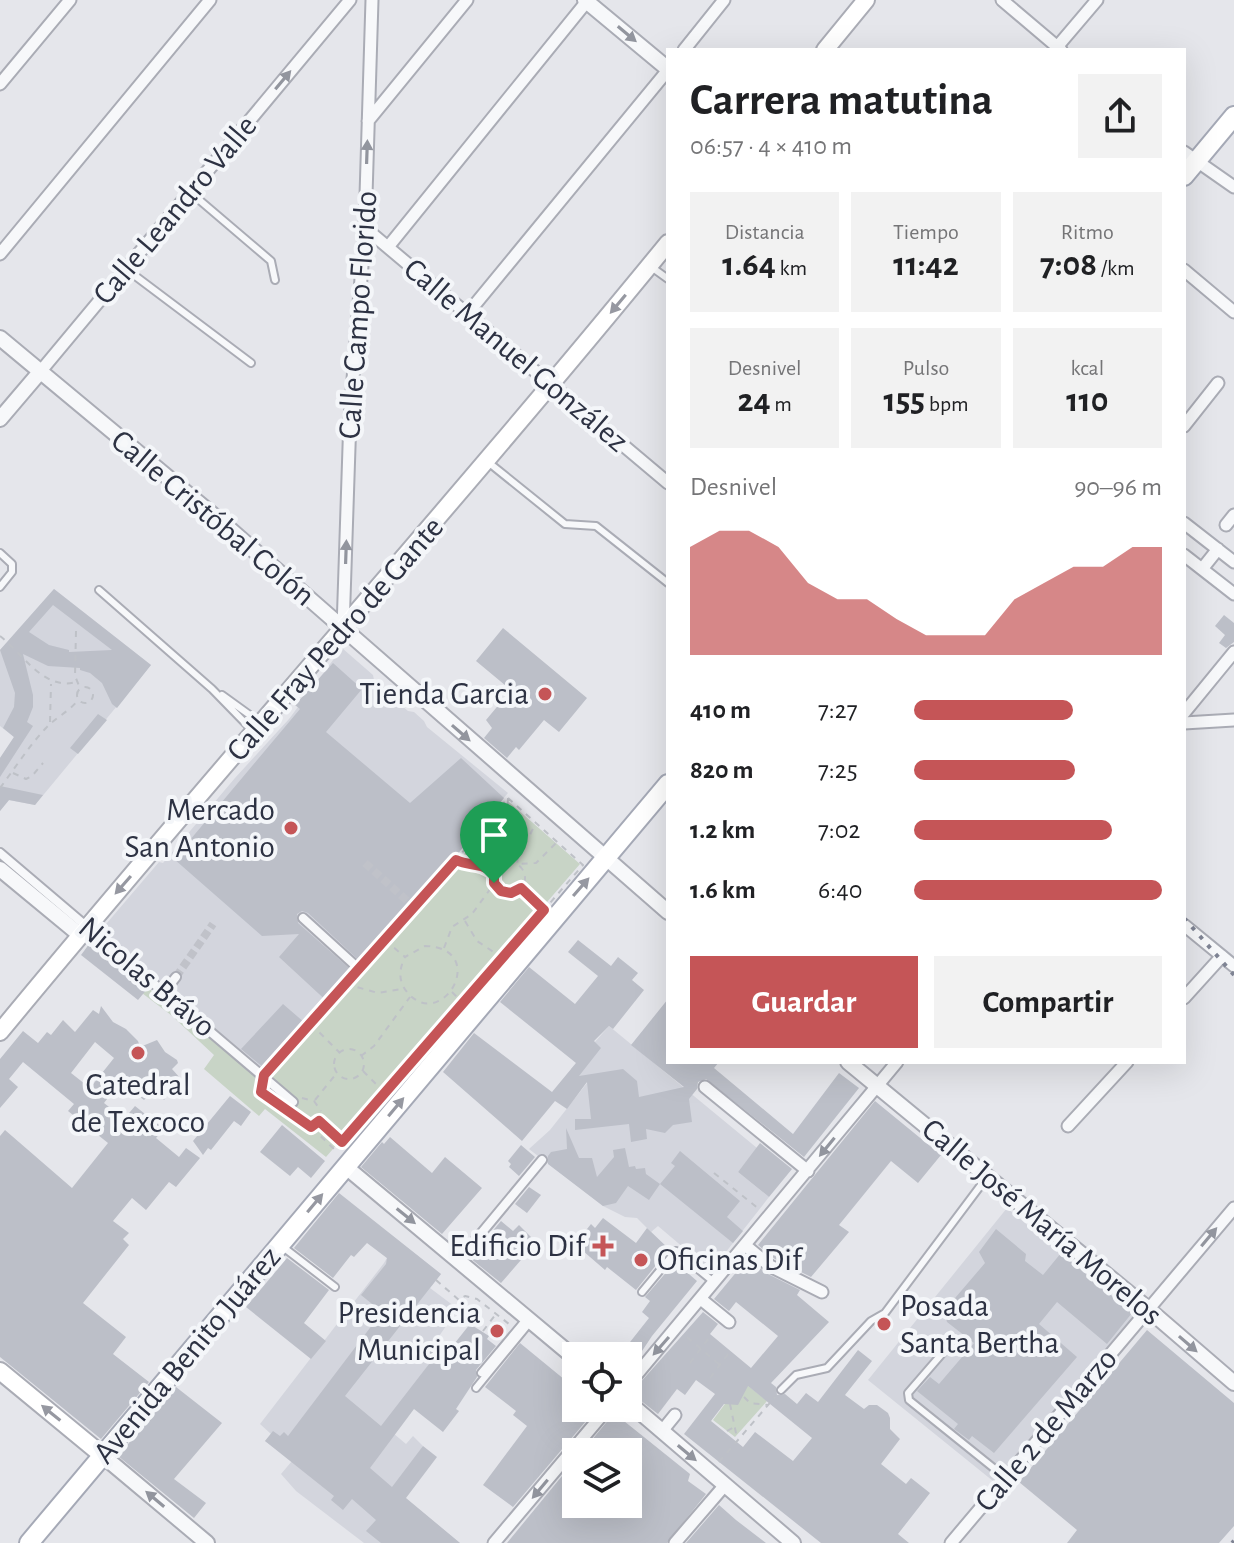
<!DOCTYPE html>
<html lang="es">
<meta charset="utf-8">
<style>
:root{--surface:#fff;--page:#f2f2f2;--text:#202124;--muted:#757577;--accent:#c55557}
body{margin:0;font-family:"Alegreya Sans",sans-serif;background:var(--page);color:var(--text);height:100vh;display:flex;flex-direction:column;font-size:30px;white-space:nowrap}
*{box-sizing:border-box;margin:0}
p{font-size:26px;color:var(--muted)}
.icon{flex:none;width:44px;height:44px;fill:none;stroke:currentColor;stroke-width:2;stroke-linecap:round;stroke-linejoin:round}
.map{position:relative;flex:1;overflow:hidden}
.side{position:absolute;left:666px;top:48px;width:520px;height:1016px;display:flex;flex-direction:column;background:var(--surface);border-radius:0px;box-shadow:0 8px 32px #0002}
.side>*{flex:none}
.tools{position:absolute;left:562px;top:1342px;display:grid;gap:16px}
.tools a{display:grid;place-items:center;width:80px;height:80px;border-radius:0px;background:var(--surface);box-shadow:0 8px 32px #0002;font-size:40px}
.pin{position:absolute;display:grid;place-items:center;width:68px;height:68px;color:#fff;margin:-82px -34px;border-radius:50% 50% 50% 0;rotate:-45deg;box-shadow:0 0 8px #0007}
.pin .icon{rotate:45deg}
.round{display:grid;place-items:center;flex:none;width:84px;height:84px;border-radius:0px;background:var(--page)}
.overview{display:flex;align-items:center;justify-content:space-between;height:136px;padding:0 24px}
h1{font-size:44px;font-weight:700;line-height:60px}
.metrics{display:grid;grid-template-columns:repeat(3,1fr);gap:12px;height:136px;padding:8px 24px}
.metrics div{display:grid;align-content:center;border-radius:0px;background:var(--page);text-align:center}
.metrics b{font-size:34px;font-weight:700}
.metrics small{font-size:22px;font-weight:400}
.metrics p{font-size:22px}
.chart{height:224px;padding:16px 24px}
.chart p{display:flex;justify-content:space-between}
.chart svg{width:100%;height:144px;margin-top:8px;fill:var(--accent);opacity:.7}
.cta{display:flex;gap:16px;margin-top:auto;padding:16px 24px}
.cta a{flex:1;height:92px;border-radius:0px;background:var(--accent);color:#fff;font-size:32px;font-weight:700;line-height:92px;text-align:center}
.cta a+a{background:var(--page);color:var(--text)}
ul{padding:0 24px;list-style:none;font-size:26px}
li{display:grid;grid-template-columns:128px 96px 1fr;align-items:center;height:60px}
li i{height:20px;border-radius:10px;background:var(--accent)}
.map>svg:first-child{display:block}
</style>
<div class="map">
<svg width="1234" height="1543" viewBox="0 0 1234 1543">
<rect width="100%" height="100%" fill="#e5e6eb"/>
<!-- built -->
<path fill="#d3d5dd" d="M54,589L151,665L35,805L9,800L0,811V758L14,737L0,726V650Z
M342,648L373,675L374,680L391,692L395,700L408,711L414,712L424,721L427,727L508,793L264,1071L101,930L159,862L163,863L235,778L289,719Z
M609,1026L757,1148L738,1172L769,1197L711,1271L658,1226L651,1232L637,1218L625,1217L603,1206L529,1149L550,1130L587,1083L571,1069Z
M1007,1208L1137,1316L993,1481L868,1380Z
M390,1234L441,1274L430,1288L458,1309L430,1349L424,1344L416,1354L429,1364L387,1428L406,1444L413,1436L423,1446L405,1498L460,1543H364L296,1491L281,1474L292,1461L265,1441L271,1434L260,1424L384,1263L387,1258L378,1251Z"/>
<!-- green -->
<path fill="#c8d4c6" d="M509,802L580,864L326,1157L265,1109L259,1116L204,1069L214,1055L171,1015L85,950L90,943L268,1081Z
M742,1381L767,1401L735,1437L713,1420Z"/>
<!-- building -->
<path fill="#bcbfc8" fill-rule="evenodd" d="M54,589L151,665L117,708L112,704L102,683L90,673L80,670V668L48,666L23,654L33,695V707L27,722L33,726L0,777V758L14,737L3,728L14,707L15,693L0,650ZM53,605L112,650L69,652V650L49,645L29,632Z
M1224,615L1234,623V642L1226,648L1219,643L1225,635L1215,626Z
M503,628L587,698L559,732L544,720L519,750L516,747L507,758L484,738L492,728L486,720L511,690L476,661Z
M333,663L362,689L326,732L410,803L461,758L504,798L365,966L308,913L302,911L297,914L298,923L357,975L332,1006L279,957L299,934L262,936L174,859L300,709L295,705Z
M98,714L107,720L78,754L70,748Z
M0,786L43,795L35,805L9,800L0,811Z
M578,940L611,966L618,957L638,973L632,980L644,990L613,1029L609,1026L594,1041L601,1048L579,1076L623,1069L637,1081L639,1097L684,1087L631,1045L668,999V1062H719L714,1068L793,1134L839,1073L859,1088L804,1157L706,1079L698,1082L697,1089L689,1099L692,1122L673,1125L665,1133L646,1129L647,1139L631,1142L629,1124L575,1130V1119H591L587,1082L567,1109L555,1101L522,1141L443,1072L474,1033L552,1092L576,1063L500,1002L529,967L575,1004L598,976L568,952Z
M90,943L148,988L138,1000L81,955Z
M283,1004L305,1023L265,1069L241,1049Z
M101,1006L113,1022L126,1029L138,1041L140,1047L157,1040L165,1052L177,1060L178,1063L172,1069L181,1079L164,1100L156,1088L144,1100L120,1082L104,1103L124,1119L135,1106L164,1129L156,1138L179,1157L186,1148L200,1158L176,1187L169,1182L146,1210L132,1198L113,1221L129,1233L123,1239L129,1245L83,1303L126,1337L113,1354L149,1382L101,1439L0,1357V1136L5,1130L72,1188L108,1143L68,1111L74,1104L23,1062L9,1079L18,1087L0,1108V1059L23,1031L38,1043L47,1032L51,1035L63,1020L75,1032L93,1010L99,1014ZM95,1042L114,1058L90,1088L71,1073Z
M230,1096L251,1112L241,1126L234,1121L211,1150L208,1148L203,1155L193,1141Z
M875,1101L941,1155L918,1183L891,1161L839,1225L849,1232L811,1277L775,1259L758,1245Z
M282,1125L325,1161L311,1178L298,1167L290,1176L260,1152Z
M566,1128L579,1158H592L597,1177L614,1157L613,1150L625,1148L629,1167L635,1166L636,1169L645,1168L646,1174L660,1184L649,1200L628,1186L616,1203L603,1206L548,1164V1156L551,1152L567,1149Z
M390,1137L432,1173L445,1157L482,1188L442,1234L361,1167L382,1142L384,1144Z
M760,1143L792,1169L769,1197L738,1172Z
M521,1145L535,1157L519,1176L509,1167L511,1164L508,1161Z
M680,1151L740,1201L727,1217L743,1231L733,1243L660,1184L675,1166L671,1163Z
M529,1187L541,1195L527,1213L515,1204Z
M339,1193L441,1274L345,1396L381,1426L429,1364L416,1354L424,1344L443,1358L470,1324L489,1336L487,1339L496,1346L476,1370L477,1377L456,1409L459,1411L443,1432L414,1409L370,1468L392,1487L423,1446L437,1457L406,1498L460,1543H381L366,1531L376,1520L352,1499L343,1510L331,1500L334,1496L265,1441L273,1431L280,1436L284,1432L288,1436L382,1312L361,1295L386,1264L387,1258L367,1243L354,1257L351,1255L333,1278L294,1248Z
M603,1218L636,1243L647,1228L669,1249L636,1290L607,1267L605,1270L575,1244L591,1224L595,1228Z
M501,1221L513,1231L519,1225L531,1237L529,1240L534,1245L501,1283L470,1258Z
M996,1229L1026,1254L1025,1261L1043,1275L1061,1253L1132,1313L1107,1344L1057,1302L1039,1324L1077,1357L994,1453L972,1436L969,1440L954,1429L958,1424L917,1391L930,1377L939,1384L974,1343L947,1322L944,1311L985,1263L979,1252Z
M287,1258L329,1290L304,1323L326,1341L311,1359L246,1307Z
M748,1258L766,1273L800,1290L797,1295L829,1322L771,1383L776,1387L777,1395L785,1394L797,1404L806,1393L818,1402L858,1350L872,1361L845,1395L864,1409L869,1405H877L888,1413L890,1418V1429L900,1439L881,1464L906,1484L911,1478L930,1493L898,1534L909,1543H821L684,1434L715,1394L696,1380L685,1395L677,1389L658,1414L631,1393L703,1312L718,1324L710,1334L751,1368L778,1336L736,1302L729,1311L714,1299ZM748,1386L812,1438L793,1461L755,1432L743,1447L711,1421L724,1404L738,1405Z
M675,1262L697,1281L652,1336L628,1372V1356H619L649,1318L642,1312L650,1301L645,1297Z
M1147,1330L1234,1403V1526L1219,1543H1067L1077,1530L1019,1482Z
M520,1343L576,1389V1408H597L513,1507L483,1485L527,1426L513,1415L516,1411L485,1387Z
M176,1387L222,1423L174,1479L206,1503L194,1518L118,1456Z
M614,1413L690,1474L688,1481L706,1494L667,1543H507L576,1459V1504H628V1452H582Z
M719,1505L736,1520L766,1543H686Z"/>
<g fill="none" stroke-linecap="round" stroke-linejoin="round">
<!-- pedestrian-tunnel -->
<path stroke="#c0c2c9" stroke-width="8" stroke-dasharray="8 4" stroke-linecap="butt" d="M365,863L413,906
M176,977L213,924"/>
<!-- service casing -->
<g stroke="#aaacb5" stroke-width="10">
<path id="service" d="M190,192L271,261L275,280
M650,266L668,279
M126,269L251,363
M488,462L565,524L596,526L668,583
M0,553L12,564V572L0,587
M99,590L212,689L252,730
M222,695L258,721
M283,1247L335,1287
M642,1292L676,1251L715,1283
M953,1341L908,1393L909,1400L1006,1478
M481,1373L527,1318
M476,1388L531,1321
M781,1390L796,1375L827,1368L871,1321L885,1313L987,1177"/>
</g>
<!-- pedestrian casing -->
<g stroke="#aaacb5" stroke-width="12">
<path id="pedestrian" d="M0,853L293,1102
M303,918L358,968
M164,992L176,977
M319,1121L342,1142
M459,1260L542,1160"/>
</g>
<!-- minor casing -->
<g stroke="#aaacb5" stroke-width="15">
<path id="minor" d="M1002,0L1061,50
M1057,47L1097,0
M684,50L724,0
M0,84L70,0
M368,121L467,0
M1184,152L1234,187
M365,228L668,483
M388,247L588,0
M0,254L210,0
M1184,270L1234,312
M468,313L668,70
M40,372L350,0
M1184,426L1218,383
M1184,523L1234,562
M1226,525L1234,515
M1184,555L1234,594
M1202,569L1218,549
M343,629L350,417L365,228L372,0
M1184,713L1234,652
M1184,723L1234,720
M1184,925L1234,966
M1184,998L1222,956
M705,1087L808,1171
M1068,1126L1127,1062
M746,1246L770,1266L822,1292
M702,1300L729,1322
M628,1385L897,1062
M662,1431L675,1415
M494,1543L608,1408
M675,1543L725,1485
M951,1543L1234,1208"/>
</g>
<!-- tertiary casing -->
<g stroke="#aaacb5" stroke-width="18">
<path id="tertiary" d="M585,0L668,69
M0,338L225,525L668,912
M0,419L40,372
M0,869L80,935
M848,1062L1148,1309L1234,1383
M346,1167L576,1359
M628,1402L793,1543
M102,1455L207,1543"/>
</g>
<!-- secondary casing -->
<g stroke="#aaacb5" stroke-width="20">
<path id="secondary" d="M825,50L866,0
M0,1032C219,766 450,510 668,243
M0,1371L102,1455"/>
</g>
<!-- primary casing -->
<g stroke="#a5a9b6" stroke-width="22">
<path id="primary" d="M1184,176L1234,116
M29,1543L668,784"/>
</g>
<!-- path -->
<path stroke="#bec1c7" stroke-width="2" stroke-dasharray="6 6" stroke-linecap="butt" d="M76,631L75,676L80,688
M0,636C23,654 44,691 76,682
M77 695a8 8 0 1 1 16 0a8 8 0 1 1-16 0Z
M50,722L51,684
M13,773L26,779L32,776L43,763
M0,788C15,768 29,746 46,728C56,717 69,712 79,699
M508,798L583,865L335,1150L311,1127L261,1092L264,1075L456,860Z
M508,798C506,828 522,832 517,864L536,863L557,842
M520,840L530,835L536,822
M459,861L482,864L493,872
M493 878a16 16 0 1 1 32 0a16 16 0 1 1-32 0Z
M522,889L543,909
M465,921L477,941L501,957
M385,940L405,957L425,946C491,948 442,1034 407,992C398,981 399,969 405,957
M444,948L452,927L472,914L491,888L492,881
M346,984L378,993L402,989
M452,992L462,1002
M311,1024L339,1052
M334 1064a15 15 0 1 1 30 0a15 15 0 1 1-30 0Z
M361,1056L374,1046L410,997
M363,1071L384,1092
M302,1098L314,1101L321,1111
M315,1100L336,1074
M714,1173L759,1209
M436,1280L459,1300L465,1296L477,1299L509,1324
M483,1331L496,1314
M687,1337L720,1365
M690,1363L709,1338
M710,1378L728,1354
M744,1397L750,1403L768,1405
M730,1404L737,1438
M727,1431L734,1427
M719,1462L775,1397"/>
<!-- service -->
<use href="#service" stroke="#f7f8fa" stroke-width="6"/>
<!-- pedestrian -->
<use href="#pedestrian" stroke="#f7f8fa" stroke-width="8"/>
<!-- minor -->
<use href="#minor" stroke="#f7f8fa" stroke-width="11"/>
<!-- tertiary -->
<use href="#tertiary" stroke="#f7f8fa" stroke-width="14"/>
<!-- secondary -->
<use href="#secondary" stroke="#fff" stroke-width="16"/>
<!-- primary -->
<use href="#primary" stroke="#fff" stroke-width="18"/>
<!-- rail -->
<path stroke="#7f8494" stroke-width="4" stroke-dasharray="4 8" stroke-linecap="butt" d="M1184,918L1234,975
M1232,1543L1234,1541"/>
</g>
<!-- one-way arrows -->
<defs><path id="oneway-solid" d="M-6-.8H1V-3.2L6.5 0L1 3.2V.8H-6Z" transform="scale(2)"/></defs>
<g fill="#92959e">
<use href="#oneway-solid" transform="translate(627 34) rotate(40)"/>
<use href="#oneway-solid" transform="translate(283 80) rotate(-50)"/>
<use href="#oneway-solid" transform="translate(367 152) rotate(-88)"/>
<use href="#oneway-solid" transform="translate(346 552) rotate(-88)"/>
<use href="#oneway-solid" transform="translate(461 733) rotate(41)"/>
<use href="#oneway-solid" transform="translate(827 1147) rotate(129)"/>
<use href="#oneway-solid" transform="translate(406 1216) rotate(39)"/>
<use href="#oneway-solid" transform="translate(1209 1237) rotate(-50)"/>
<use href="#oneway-solid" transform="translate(1188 1344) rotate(41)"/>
<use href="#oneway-solid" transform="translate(661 1346) rotate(131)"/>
<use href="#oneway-solid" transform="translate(687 1453) rotate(40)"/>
<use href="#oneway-solid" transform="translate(540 1489) rotate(130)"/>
<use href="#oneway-solid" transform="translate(155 1499) rotate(-140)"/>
</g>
<g fill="#9698a1">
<use href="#oneway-solid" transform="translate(618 304) rotate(130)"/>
<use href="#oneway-solid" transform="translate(123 885) rotate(131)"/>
<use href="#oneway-solid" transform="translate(581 887) rotate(-49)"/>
<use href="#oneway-solid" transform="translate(396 1107) rotate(-50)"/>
<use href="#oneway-solid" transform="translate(315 1203) rotate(-50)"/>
<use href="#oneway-solid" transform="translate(51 1413) rotate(-141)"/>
</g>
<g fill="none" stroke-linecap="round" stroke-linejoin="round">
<!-- route casing -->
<g stroke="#fff" stroke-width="16">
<path id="route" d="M456,860C471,867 478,861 494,873V883L501,891L511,893L521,888L544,910L342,1142L319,1121L311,1127L261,1092L264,1075Z"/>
</g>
<!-- route -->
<use href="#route" stroke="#c55557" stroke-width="10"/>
</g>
<!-- markers -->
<g fill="#c55557" stroke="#f4f6f9" stroke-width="3">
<circle cx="545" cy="694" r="8"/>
<circle cx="291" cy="828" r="8"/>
<circle cx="138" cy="1053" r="8"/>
<path d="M599 1234h8v8h8v8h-8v8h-8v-8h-8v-8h8z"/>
<circle cx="641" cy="1260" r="8"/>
<circle cx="884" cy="1324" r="8"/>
<circle cx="497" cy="1331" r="8"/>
</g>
<g text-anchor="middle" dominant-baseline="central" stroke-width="8" stroke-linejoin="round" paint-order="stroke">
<!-- street labels -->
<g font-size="32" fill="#2d3243" stroke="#f4f6f9">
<text transform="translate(175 210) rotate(-50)">Calle Leandro Valle</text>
<text transform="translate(358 315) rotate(-86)">Calle Campo Florido</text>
<text transform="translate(516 355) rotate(40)">Calle Manuel González</text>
<text transform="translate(213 518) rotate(40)">Calle Cristóbal Colón</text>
<text transform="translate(335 639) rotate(-49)">Calle Fray Pedro de Gante</text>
<text transform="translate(147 977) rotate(40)">Nicolas Brávo</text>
<text transform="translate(1042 1222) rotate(40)">Calle José María Morelos</text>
<text transform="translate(187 1355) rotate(-50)">Avenida Benito Juárez</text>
<text transform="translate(1046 1430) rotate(-50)">Calle 2 de Marzo</text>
</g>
<!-- poi labels -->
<g font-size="32" fill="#2d3243" stroke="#f4f6f9" text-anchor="end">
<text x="529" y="694">Tienda Garcia</text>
<text x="275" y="810">Mercado<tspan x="275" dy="37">San Antonio</tspan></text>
<text x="138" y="1085" text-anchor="middle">Catedral<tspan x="138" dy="37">de Texcoco</tspan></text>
<text x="585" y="1246">Edificio Dif</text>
<text x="657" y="1260" text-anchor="start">Oficinas Dif</text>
<text x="900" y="1306" text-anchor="start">Posada<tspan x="900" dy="37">Santa Bertha</tspan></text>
<text x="481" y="1313">Presidencia<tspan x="481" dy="37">Municipal</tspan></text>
</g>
</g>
</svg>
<div class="tools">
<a><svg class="icon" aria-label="locate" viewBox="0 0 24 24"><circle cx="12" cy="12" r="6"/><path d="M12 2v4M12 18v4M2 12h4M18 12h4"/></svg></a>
<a><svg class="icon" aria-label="layers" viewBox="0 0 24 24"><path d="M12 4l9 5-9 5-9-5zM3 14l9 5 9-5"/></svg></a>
</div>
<div class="pin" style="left:494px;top:883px;background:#1e9e55"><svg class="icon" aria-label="arrive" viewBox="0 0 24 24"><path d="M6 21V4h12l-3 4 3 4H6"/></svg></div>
<section class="side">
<div class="overview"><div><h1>Carrera matutina</h1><p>06:57 · 4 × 410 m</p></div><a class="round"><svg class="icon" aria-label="share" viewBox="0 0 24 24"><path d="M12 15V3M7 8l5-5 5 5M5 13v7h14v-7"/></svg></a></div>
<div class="metrics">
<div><p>Distancia</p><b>1.64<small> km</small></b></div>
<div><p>Tiempo</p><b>11:42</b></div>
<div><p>Ritmo</p><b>7:08<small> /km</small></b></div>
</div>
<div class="metrics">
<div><p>Desnivel</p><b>24<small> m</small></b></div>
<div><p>Pulso</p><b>155<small> bpm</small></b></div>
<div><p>kcal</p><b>110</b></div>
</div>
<div class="chart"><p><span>Desnivel</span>90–96 m</p>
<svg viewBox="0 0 160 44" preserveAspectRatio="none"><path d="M0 44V11L10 6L20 6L30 11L40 22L50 27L60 27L70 33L80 38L90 38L100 38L110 27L120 22L130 17L140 17L150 11L160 11V44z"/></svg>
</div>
<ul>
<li><b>410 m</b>7:27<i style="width:64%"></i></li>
<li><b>820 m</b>7:25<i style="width:65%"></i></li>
<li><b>1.2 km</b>7:02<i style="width:80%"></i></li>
<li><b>1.6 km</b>6:40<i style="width:100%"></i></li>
</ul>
<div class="cta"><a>Guardar</a><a>Compartir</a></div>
</section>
</div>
